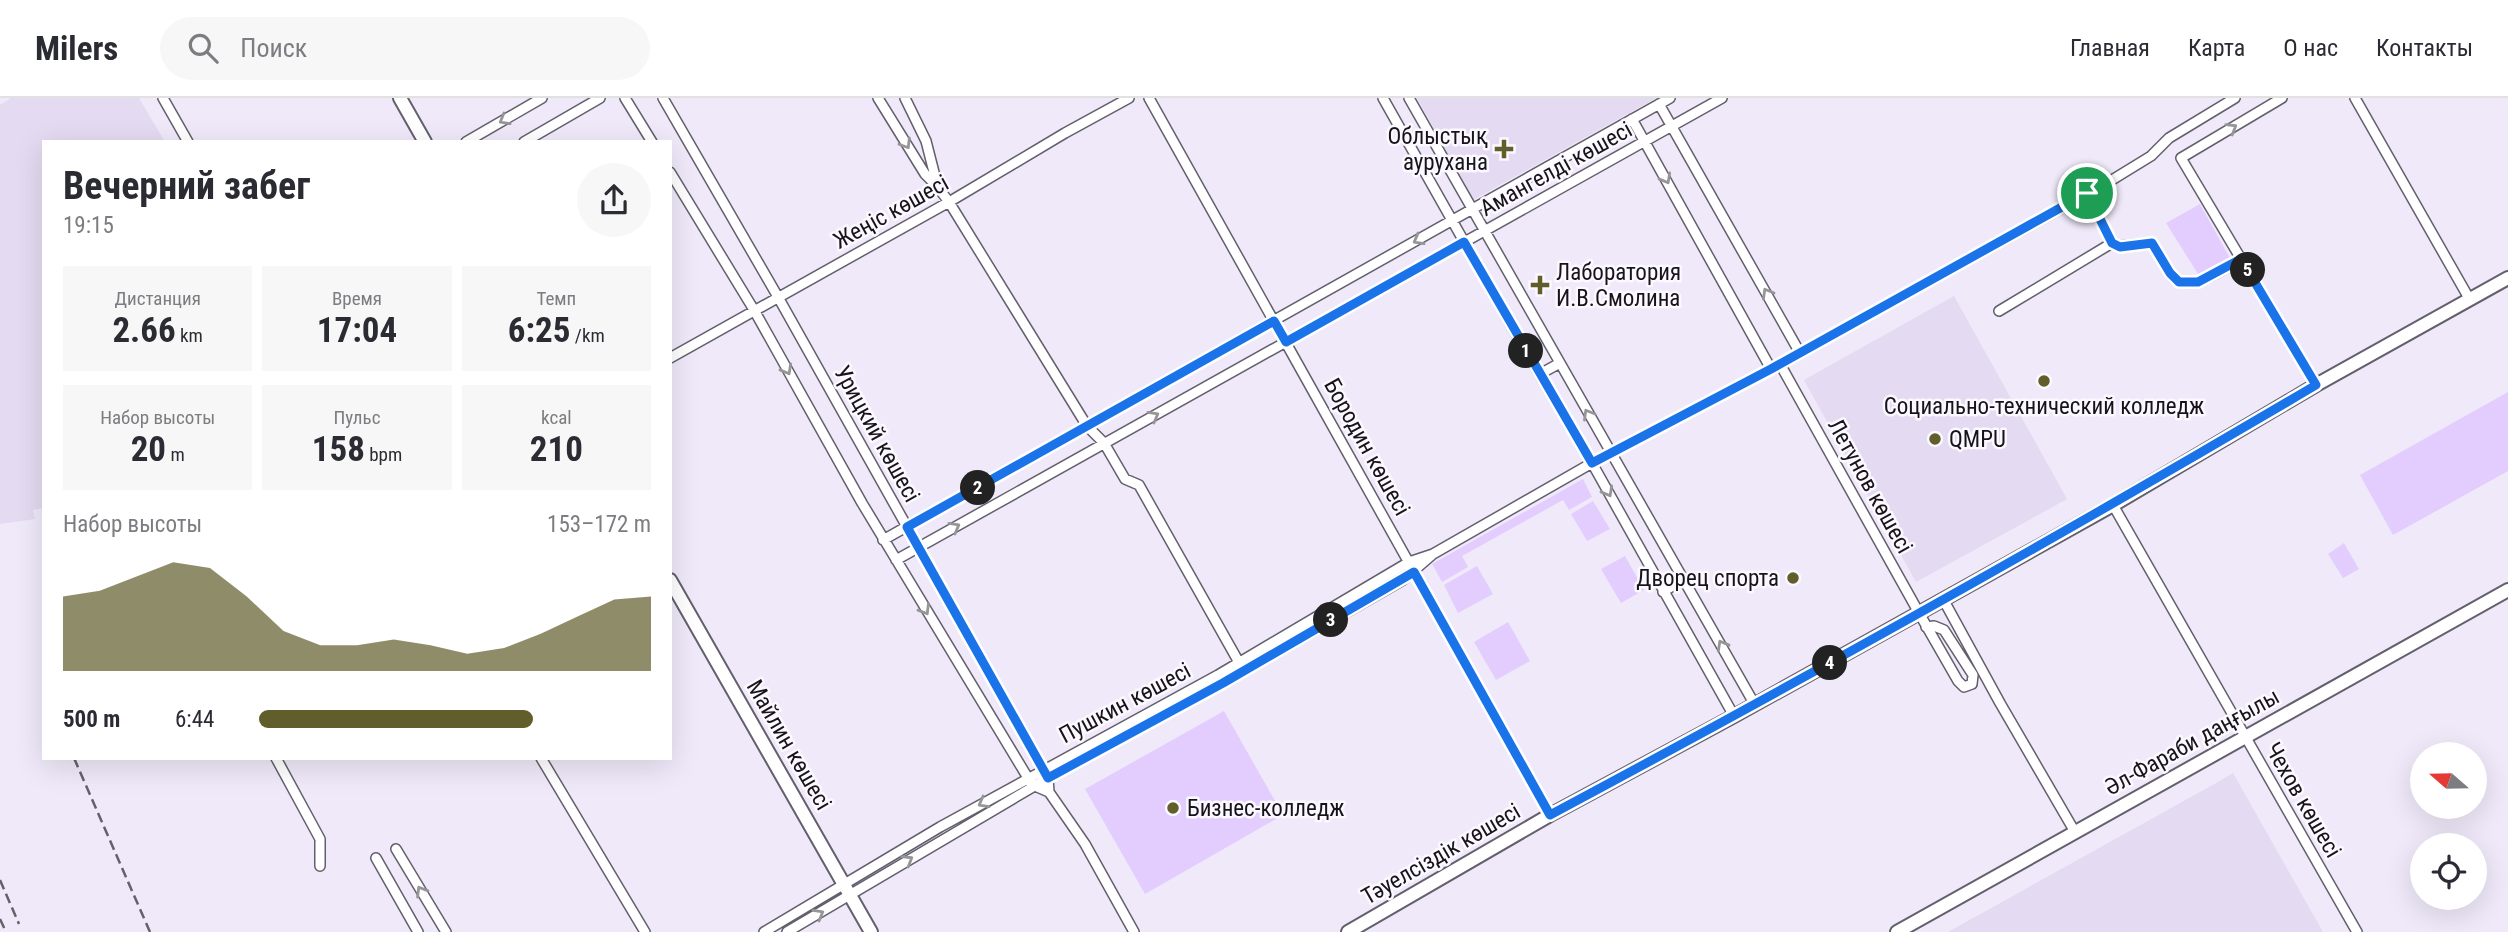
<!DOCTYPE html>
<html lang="ru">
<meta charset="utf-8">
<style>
:root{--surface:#fff;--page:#f7f7f7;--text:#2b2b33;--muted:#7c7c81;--line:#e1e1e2;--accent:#615e2b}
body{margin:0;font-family:"Roboto Condensed",sans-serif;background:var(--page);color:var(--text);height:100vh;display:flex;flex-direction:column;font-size:26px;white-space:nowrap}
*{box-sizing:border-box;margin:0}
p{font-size:23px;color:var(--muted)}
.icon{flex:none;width:38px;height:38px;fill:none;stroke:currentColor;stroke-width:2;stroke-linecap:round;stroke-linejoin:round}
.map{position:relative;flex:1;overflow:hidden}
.details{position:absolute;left:42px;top:42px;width:630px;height:620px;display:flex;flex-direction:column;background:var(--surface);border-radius:0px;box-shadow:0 7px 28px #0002}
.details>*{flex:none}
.needle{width:46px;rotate:290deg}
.tools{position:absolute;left:2410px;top:644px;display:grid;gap:14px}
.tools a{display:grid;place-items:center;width:77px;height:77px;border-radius:50%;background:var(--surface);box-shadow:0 7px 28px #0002;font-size:35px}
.pin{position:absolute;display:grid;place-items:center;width:60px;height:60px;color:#fff;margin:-30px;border:4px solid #fff;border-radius:50%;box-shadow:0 2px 7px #0007}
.km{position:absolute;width:35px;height:35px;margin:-18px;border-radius:50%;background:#222;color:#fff;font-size:19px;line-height:35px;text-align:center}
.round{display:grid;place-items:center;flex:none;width:74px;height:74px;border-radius:37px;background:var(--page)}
.headline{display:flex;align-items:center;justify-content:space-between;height:119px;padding:0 21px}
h1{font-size:38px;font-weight:700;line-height:52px}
.figures{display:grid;grid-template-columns:repeat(3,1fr);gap:10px;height:119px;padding:7px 21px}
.figures div{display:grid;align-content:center;border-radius:0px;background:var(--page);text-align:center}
.figures b{font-size:35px;font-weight:700}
.figures small{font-size:19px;font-weight:400}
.figures p{font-size:19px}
.chart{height:196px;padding:14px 21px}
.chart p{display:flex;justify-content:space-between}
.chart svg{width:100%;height:126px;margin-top:7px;fill:var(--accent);opacity:.7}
ul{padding:0 21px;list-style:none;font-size:23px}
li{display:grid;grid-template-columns:112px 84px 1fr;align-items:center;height:52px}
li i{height:18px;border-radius:9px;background:var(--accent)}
header{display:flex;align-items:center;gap:42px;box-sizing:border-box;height:98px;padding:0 35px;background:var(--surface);border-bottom:2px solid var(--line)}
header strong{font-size:33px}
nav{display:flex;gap:38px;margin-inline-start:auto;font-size:24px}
.search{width:490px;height:63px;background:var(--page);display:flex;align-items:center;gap:18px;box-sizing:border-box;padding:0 24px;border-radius:38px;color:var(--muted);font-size:26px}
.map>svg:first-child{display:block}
</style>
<header>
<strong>Milers</strong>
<div class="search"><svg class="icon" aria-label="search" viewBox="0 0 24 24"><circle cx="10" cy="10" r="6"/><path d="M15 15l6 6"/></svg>Поиск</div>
<nav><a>Главная</a><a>Карта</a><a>О нас</a><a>Контакты</a></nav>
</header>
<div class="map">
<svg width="2508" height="834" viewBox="0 0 2508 834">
<rect width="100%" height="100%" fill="#efe9f9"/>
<!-- built -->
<path fill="#e4daf1" d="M11,0H139L165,44H44V410L33,412L35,421L0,426V7Z
M1417,0H1656L1473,102Z
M1954,198L2067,401L1916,484L1804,282Z
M2233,675L2323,834H1948L2218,684Z"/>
<!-- green -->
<path fill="#e3cdfe" d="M2200,106L2232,164L2200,179L2166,125Z
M2508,294V373L2393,437L2360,377Z
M1583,381L1592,399L1569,412L1563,402L1462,458L1468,469L1442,484L1432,466Z
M1593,403L1610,431L1587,443L1571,416Z
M2344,445L2359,471L2343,480L2328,456Z
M1625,458L1644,492L1621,505L1601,471Z
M1477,468L1493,496L1458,515L1444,487Z
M1508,524L1530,563L1496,582L1474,544Z
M1224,613L1283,717L1145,796L1085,691Z"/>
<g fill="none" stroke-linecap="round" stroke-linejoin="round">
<!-- minor casing -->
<g stroke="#645f6c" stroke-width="12">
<path id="minor" d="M163,0L188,44
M625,0L652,44
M663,0L778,199L1048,680L1049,694L1085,746L1134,834
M878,0L925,76L937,88L949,104L1087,328L1104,345L1125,381L1139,387L1241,568
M905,0L926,43L937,86
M1149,0L1550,717
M1383,0L1523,248L1592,365L1734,618
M1409,0L1755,607
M2282,0L2181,60L2316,287
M2355,0L2470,202
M1659,6L1800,255
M1632,21L1771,271
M466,44L542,0
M524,44L600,0
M670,74L754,212L862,405L1028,680L1035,688L1049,694
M2112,145L2120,148L2152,145C2160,155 2164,169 2172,178C2188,198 2225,170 2241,161
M1999,213L2112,145L2086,95
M670,260L949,104L1065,35L1129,0
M1780,266L1919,515L1958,583L1964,589L1972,586L1973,577L1944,532L1934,528L1926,529
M1540,276L1560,265
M2113,407L2357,834
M883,442L1670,0
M896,462L1722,0
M1663,494L1684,481
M1943,501L2000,605L2075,734
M276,660L320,741V768
M541,660L645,834
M396,751L446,834
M376,760L418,834
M764,834L940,729L1218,577L1409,464L1433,456L1592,365L1771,271L2107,85L2151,58L2169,40L2235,0
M787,834L1048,680L1223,585L1403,482L1433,456"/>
</g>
<!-- major casing -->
<g stroke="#645f6c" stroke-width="16">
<path id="major" d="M400,0L425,44
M670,482L871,834
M1348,834L1550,717L1734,618L2113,407L2316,287L2508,180
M1897,834L2508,492"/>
</g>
<!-- minor -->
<use href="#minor" stroke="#fff" stroke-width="9"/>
<!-- major -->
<use href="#major" stroke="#fff" stroke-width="12"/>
<!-- rail -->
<path stroke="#65616a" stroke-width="2.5" stroke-dasharray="10 5" stroke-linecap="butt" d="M74,660L150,834
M0,782L19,826
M0,821L6,834"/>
</g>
<!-- one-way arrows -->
<defs><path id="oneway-chevron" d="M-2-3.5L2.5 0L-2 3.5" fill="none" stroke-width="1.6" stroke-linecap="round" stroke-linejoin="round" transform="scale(1.75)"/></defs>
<g stroke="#969598">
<use href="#oneway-chevron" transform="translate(504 22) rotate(150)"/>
<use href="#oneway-chevron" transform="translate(2232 30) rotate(-31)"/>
<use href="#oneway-chevron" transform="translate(906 46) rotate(58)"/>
<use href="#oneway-chevron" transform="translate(1666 81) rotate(61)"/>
<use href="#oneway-chevron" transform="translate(1418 142) rotate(151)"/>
<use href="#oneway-chevron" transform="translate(1767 195) rotate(-120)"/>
<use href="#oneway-chevron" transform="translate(787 272) rotate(61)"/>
<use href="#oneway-chevron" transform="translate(1588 316) rotate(-120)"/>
<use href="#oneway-chevron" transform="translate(1154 318) rotate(-29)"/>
<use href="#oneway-chevron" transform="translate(1608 394) rotate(61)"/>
<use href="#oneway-chevron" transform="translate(955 429) rotate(-29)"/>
<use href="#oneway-chevron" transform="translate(925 512) rotate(59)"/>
<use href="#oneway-chevron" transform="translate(1722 547) rotate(-119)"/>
<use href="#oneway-chevron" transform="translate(983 705) rotate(151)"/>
<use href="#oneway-chevron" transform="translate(908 762) rotate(-31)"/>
<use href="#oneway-chevron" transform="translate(421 793) rotate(-121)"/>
<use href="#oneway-chevron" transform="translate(819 816) rotate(-30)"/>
</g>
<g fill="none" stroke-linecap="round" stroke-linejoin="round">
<!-- route casing -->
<g stroke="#fff" stroke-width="14">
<path id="route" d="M2087,95L2112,145L2120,149L2152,145L2170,175L2179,184H2198L2241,161L2316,287C2064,436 1808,579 1550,717L1414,474L1223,585L1048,680L907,429L1274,223L1286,244L1464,144L1592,365L1771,271Z"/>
</g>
<!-- route -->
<use href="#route" stroke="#1a73e8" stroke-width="9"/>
</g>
<!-- markers -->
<g fill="#615e2b" stroke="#fbf8ff" stroke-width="2.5">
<path d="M1500.5 40.5h7v7h7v7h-7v7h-7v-7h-7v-7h7z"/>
<path d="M1536.5 176.5h7v7h7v7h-7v7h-7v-7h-7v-7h7z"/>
<circle cx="2044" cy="283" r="7"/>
<circle cx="1935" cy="341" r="7"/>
<circle cx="1793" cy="480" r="7"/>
<circle cx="1173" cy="710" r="7"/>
</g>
<g text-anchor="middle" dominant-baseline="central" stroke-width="5" stroke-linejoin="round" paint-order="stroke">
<!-- poi labels -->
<g font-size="23" fill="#161419" stroke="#fbf8ff" text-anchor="start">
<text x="1488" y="38" text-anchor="end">Облыстық<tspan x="1488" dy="26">аурухана</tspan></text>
<text x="1556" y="174">Лаборатория<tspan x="1556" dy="26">И.В.Смолина</tspan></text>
<text x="2044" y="308" text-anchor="middle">Социально-технический колледж</text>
<text x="1949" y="341">QMPU</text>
<text x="1779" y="480" text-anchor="end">Дворец спорта</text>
<text x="1187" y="710">Бизнес-колледж</text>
</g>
<!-- street labels -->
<g font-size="23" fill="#161419" stroke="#fbf8ff">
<text transform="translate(1556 71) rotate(-29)">Амангелді көшесі</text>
<text transform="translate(891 114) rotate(-29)">Жеңіс көшесі</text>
<text transform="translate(877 336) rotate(61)">Урицкий көшесі</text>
<text transform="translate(1367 349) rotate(61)">Бородин көшесі</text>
<text transform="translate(1870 388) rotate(61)">Летунов көшесі</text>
<text transform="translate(1125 605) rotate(-28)">Пушкин көшесі</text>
<text transform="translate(2192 644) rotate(-29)">Әл-Фараби даңғылы</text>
<text transform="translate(789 647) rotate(60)">Майлин көшесі</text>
<text transform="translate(2303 702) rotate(60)">Чехов көшесі</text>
<text transform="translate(1441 756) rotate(-30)">Тәуелсіздік көшесі</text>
</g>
</g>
</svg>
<div class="tools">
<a><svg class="needle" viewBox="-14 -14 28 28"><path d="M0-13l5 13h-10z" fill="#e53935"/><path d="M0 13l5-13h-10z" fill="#7c7c81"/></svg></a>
<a><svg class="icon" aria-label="locate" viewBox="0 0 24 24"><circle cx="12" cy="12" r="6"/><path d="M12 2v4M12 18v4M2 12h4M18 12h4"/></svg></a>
</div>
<div class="pin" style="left:2087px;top:95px;background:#1e9e55"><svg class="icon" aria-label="arrive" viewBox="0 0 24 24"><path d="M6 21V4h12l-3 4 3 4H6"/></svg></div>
<b class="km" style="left:1526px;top:253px">1</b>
<b class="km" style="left:978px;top:390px">2</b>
<b class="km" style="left:1331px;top:522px">3</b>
<b class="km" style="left:1830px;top:565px">4</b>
<b class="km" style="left:2248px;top:172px">5</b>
<section class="details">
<div class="headline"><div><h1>Вечерний забег</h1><p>19:15</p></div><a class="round"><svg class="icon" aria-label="share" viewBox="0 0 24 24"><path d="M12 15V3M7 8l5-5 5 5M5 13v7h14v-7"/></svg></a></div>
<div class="figures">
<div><p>Дистанция</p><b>2.66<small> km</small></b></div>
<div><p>Время</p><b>17:04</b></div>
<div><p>Темп</p><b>6:25<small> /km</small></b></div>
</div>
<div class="figures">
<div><p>Набор высоты</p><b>20<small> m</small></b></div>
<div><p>Пульс</p><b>158<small> bpm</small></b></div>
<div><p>kcal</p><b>210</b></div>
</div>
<div class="chart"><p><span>Набор высоты</span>153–172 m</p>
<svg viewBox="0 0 160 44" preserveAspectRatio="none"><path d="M0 44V18L10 16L20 11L30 6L40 8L50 18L60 30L70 35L80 35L90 33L100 35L110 38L120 36L130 31L140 25L150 19L160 18V44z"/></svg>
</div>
<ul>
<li><b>500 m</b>6:44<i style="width:70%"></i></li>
</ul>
</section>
</div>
